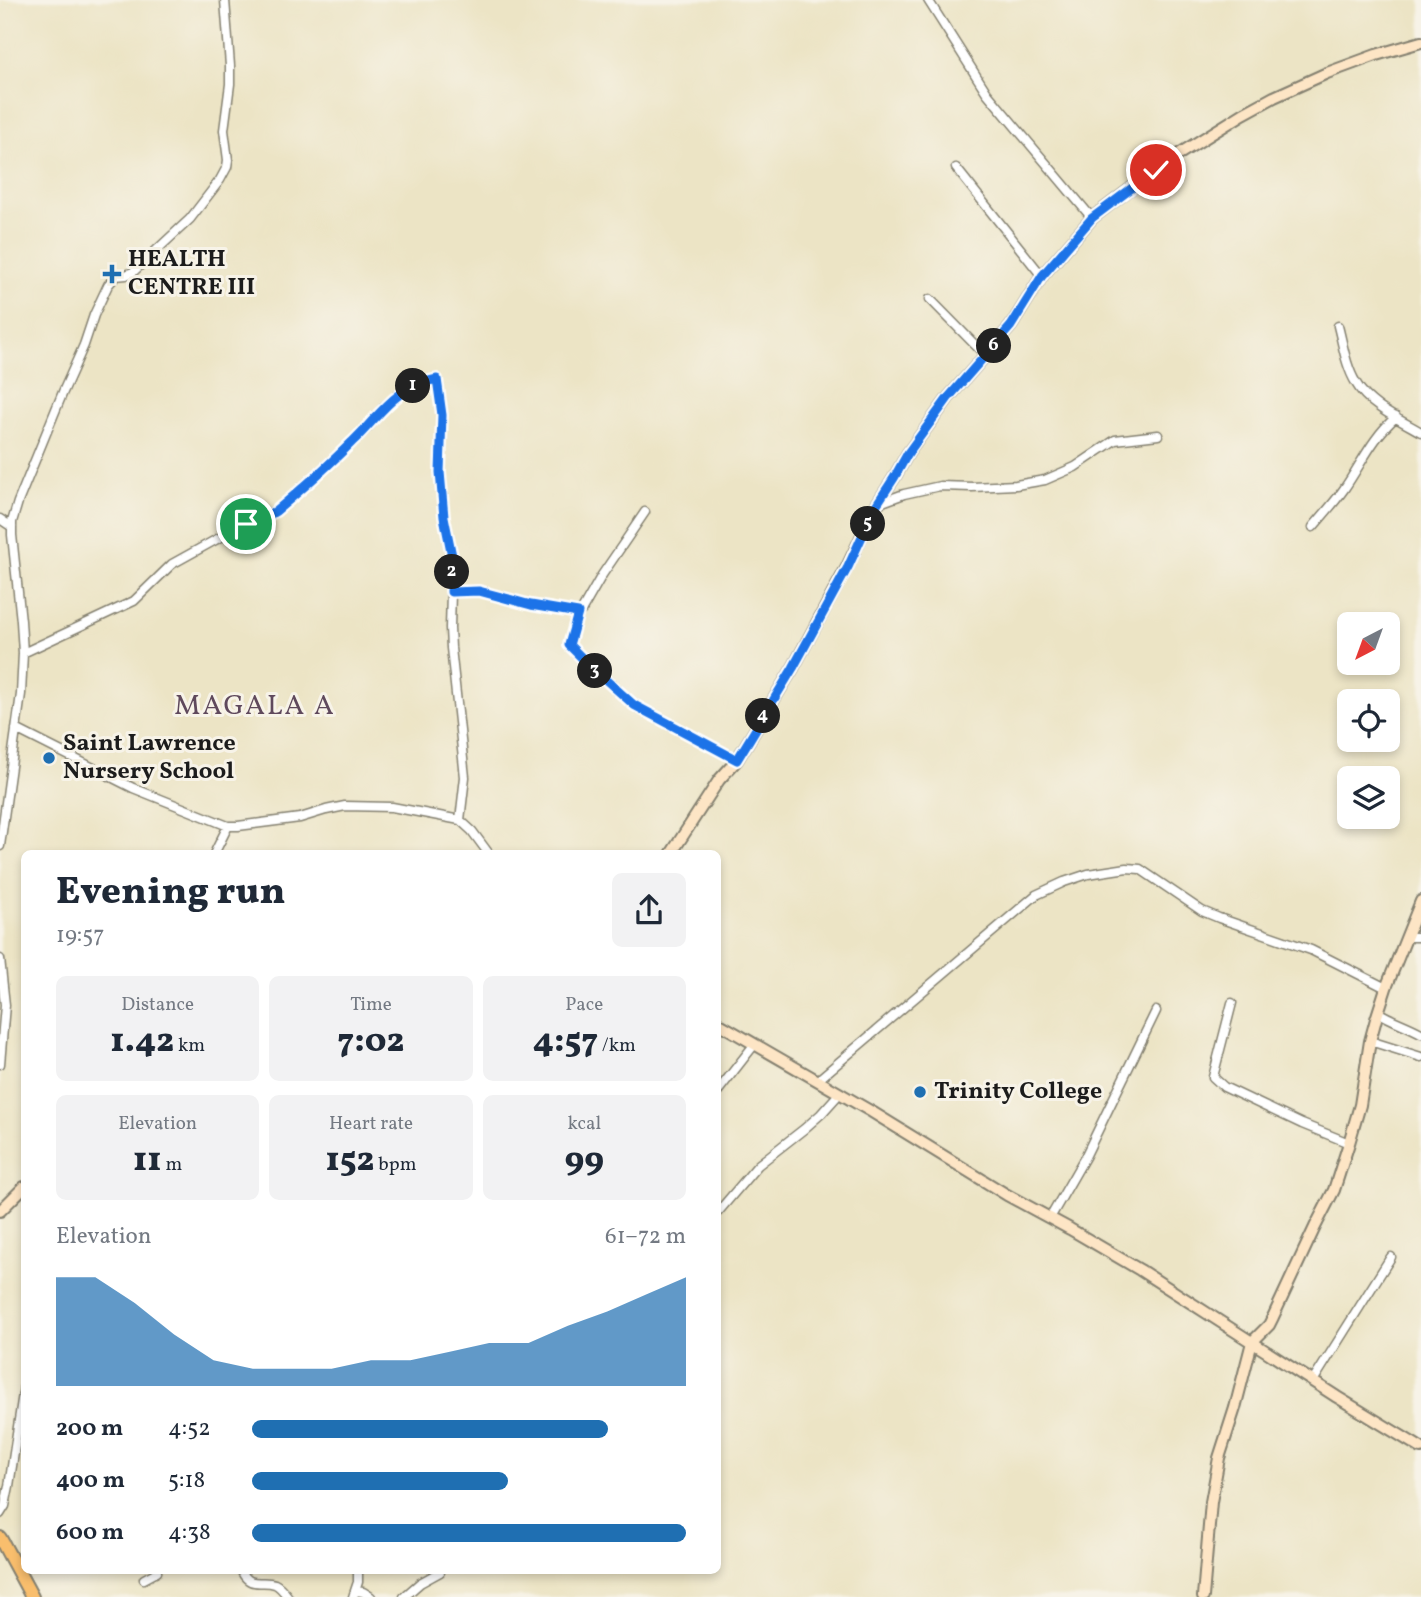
<!DOCTYPE html>
<meta charset="utf-8">
<style>
:root{--surface:#fff;--page:#f2f2f3;--text:#1f2937;--muted:#747a83;--accent:#1f6fb2}
body{margin:0;font-family:Vollkorn,serif;background:var(--page);color:var(--text);height:100vh;display:flex;flex-direction:column;font-size:26px;white-space:nowrap}
*{box-sizing:border-box;margin:0}
p{font-size:23px;color:var(--muted)}
.icon{flex:none;width:38px;height:38px;fill:none;stroke:currentColor;stroke-width:2;stroke-linecap:round;stroke-linejoin:round}
.map{position:relative;flex:1;overflow:hidden}
.sheet{position:absolute;left:21px;top:850px;width:700px;height:724px;display:flex;flex-direction:column;background:var(--surface);border-radius:10px;box-shadow:0 4px 10px #0003}
.sheet>*{flex:none}
.needle{width:46px;rotate:221deg}
.fabs{position:absolute;left:1337px;top:612px;display:grid;gap:14px}
.fabs a{display:grid;place-items:center;width:63px;height:63px;border-radius:10px;background:var(--surface);box-shadow:0 4px 10px #0003;font-size:35px}
.pin{position:absolute;display:grid;place-items:center;width:60px;height:60px;color:#fff;margin:-30px;border:4px solid #fff;border-radius:50%;box-shadow:0 2px 7px #0007}
.km{position:absolute;width:35px;height:35px;margin:-18px;border-radius:50%;background:#222;color:#fff;font-size:19px;line-height:35px;text-align:center}
.round{display:grid;place-items:center;flex:none;width:74px;height:74px;border-radius:10px;background:var(--page)}
.head{display:flex;align-items:center;justify-content:space-between;height:119px;padding:0 35px}
h1{font-size:38px;font-weight:800;line-height:52px}
.stats{display:grid;grid-template-columns:repeat(3,1fr);gap:10px;height:119px;padding:7px 35px}
.stats div{display:grid;align-content:center;border-radius:10px;background:var(--page);text-align:center}
.stats b{font-size:35px;font-weight:800}
.stats small{font-size:19px;font-weight:400}
.stats p{font-size:19px}
.chart{height:196px;padding:14px 35px}
.chart p{display:flex;justify-content:space-between}
.chart svg{width:100%;height:126px;margin-top:7px;fill:var(--accent);opacity:.7}
ul{padding:0 35px;list-style:none;font-size:23px}
li{display:grid;grid-template-columns:112px 84px 1fr;align-items:center;height:52px}
li i{height:18px;border-radius:9px;background:var(--accent)}
.map>svg:first-child{display:block}
</style>
<div class="map">
<svg width="1421" height="1597" viewBox="0 0 1421 1597">
<rect width="100%" height="100%" fill="#f7f3e8"/>
<filter id="ink" filterUnits="userSpaceOnUse"><feTurbulence type="fractalNoise" baseFrequency=".0143" numOctaves="2"/><feDisplacementMap in="SourceGraphic" scale="14" xChannelSelector="R" yChannelSelector="G"/><feConvolveMatrix kernelMatrix="1 2 1 2 8 2 1 2 1" color-interpolation-filters="sRGB"/></filter>
<filter id="wash" filterUnits="userSpaceOnUse"><feTurbulence type="fractalNoise" baseFrequency=".00686" numOctaves="4" result="noise"/><feDisplacementMap in="SourceGraphic" scale="28" xChannelSelector="R" yChannelSelector="G"/><feGaussianBlur stdDeviation="1.57" result="paint"/><feColorMatrix in="noise" values="0 0 0 0 0 0 0 0 0 0 0 0 0 0 0 0 0 1.4 0 .05"/><feComposite in="paint" operator="in"/></filter>
<g filter="url(#wash)">
<rect width="100%" height="100%" fill="#ece4c5"/>
</g>
<g filter="url(#ink)">
<g fill="none" stroke-linecap="round" stroke-linejoin="round">
<!-- street casing -->
<g stroke="#848070" stroke-width="11">
<path id="street" d="M928,0L987,93L1092,218
M956,168L1042,276
M930,299L985,355
M1338,326C1343,345 1346,367 1356,383C1368,405 1400,420 1421,432
M877,504L904,494L940,486L972,487L1016,485L1045,480L1075,467L1115,440L1158,435
M645,512L602,575L582,610L578,613L569,645L588,664L634,705L737,760
M0,519L12,527
M1313,527C1323,515 1335,502 1344,489C1362,463 1372,438 1396,417
M451,592L479,591L531,605L578,613
M23,653L134,601L172,564L219,538L276,511L345,449L367,428L384,407L401,393L421,383L437,379L442,415L440,472L444,517L452,556L450,628L451,648L465,777L460,820
M16,729L133,788L228,826H238L300,818L326,810L345,806L392,807L460,820L472,831L489,854
M0,846L21,694L23,653L21,621L12,535V522L18,502L63,392L84,345L94,315L108,285L116,276L126,275L133,272L190,219L220,180L227,167L228,160L224,130L230,84V66L225,0
M214,854L228,826
M1407,937H1421
M0,959L5,1005L0,1064
M1232,1003L1213,1077L1224,1087L1302,1124L1349,1143
M1378,1012C1392,1021 1407,1025 1421,1033
M1370,1041L1421,1057
M818,1080L1036,895L1064,882L1088,874L1127,868L1140,869L1202,911L1219,918L1311,950L1386,988
M718,1091L754,1045
M718,1212L758,1165L804,1129L821,1114L839,1094
M1050,1218L1085,1157L1156,1011
M1313,1381L1391,1257
M0,1514L5,1506L9,1486L24,1387
M242,1572C251,1589 261,1579 275,1584C280,1586 285,1593 288,1597
M144,1579L157,1572
M355,1591L363,1592L371,1597
M353,1597L358,1582V1572
M404,1597L420,1583L440,1572"/>
</g>
<!-- secondary casing -->
<g stroke="#848070" stroke-width="14">
<path id="secondary" d="M671,854L719,780L737,760L793,668L847,567L877,504L894,478L908,453L948,398L1011,326L1042,276L1092,218L1163,164L1243,114L1274,97L1327,73L1376,55L1421,42
M718,1023L872,1112L1007,1195L1070,1229L1140,1270L1337,1397L1421,1448
M0,1211L24,1187
M1203,1597L1211,1502L1219,1458L1235,1408L1252,1342L1269,1325L1273,1317L1315,1227L1334,1190L1349,1143L1360,1105L1370,1041L1376,1019L1386,988L1421,901"/>
</g>
<!-- primary casing -->
<g stroke="#848070" stroke-width="16">
<path id="primary" d="M0,1538L32,1597"/>
</g>
<!-- street -->
<use href="#street" stroke="#fff" stroke-width="8"/>
<!-- secondary -->
<use href="#secondary" stroke="#fde5c5" stroke-width="10"/>
<!-- primary -->
<use href="#primary" stroke="#f9be6d" stroke-width="12"/>
</g>
</g>
<g fill="none" stroke-linecap="round" stroke-linejoin="round" filter="url(#ink)">
<!-- route casing -->
<g stroke="#fff" stroke-width="14">
<path id="route" d="M246,524L264,518L276,511C302,489 328,466 352,442C382,414 392,388 437,379L442,415L440,472L444,517L452,556L451,592L479,591L531,605L578,613L569,645L588,664L634,705L737,760L793,668L848,567L877,504L894,478L908,453L948,398L1011,326L1042,276L1092,218L1156,170"/>
</g>
<!-- route -->
<use href="#route" stroke="#1a73e8" stroke-width="9"/>
</g>
<!-- markers -->
<g fill="#1f6fb2" stroke="#f7f3e8" stroke-width="2.5">
<path d="M108.5 263.5h7v7h7v7h-7v7h-7v-7h-7v-7h7z"/>
<circle cx="49" cy="758" r="7"/>
<circle cx="920" cy="1092" r="7"/>
</g>
<g text-anchor="middle" dominant-baseline="central" stroke-width="6" stroke-linejoin="round" paint-order="stroke">
<!-- poi labels -->
<g font-size="24" font-weight="bold" fill="#1c1c1c" stroke="#f7f3e8" text-anchor="start">
<text x="128" y="260">HEALTH<tspan x="128" dy="28">CENTRE III</tspan></text>
<text x="63" y="744">Saint Lawrence<tspan x="63" dy="28">Nursery School</tspan></text>
<text x="934" y="1092">Trinity College</text>
</g>
<!-- quarter labels -->
<g font-size="28" letter-spacing="2" fill="#5f495c" stroke="#f7f3e8">
<text x="255" y="706">MAGALA A</text>
</g>
</g>
</svg>
<div class="fabs">
<a><svg class="needle" viewBox="-14 -14 28 28"><path d="M0-13l5 13h-10z" fill="#e53935"/><path d="M0 13l5-13h-10z" fill="#747a83"/></svg></a>
<a><svg class="icon" aria-label="locate" viewBox="0 0 24 24"><circle cx="12" cy="12" r="6"/><path d="M12 2v4M12 18v4M2 12h4M18 12h4"/></svg></a>
<a><svg class="icon" aria-label="layers" viewBox="0 0 24 24"><path d="M12 4l9 5-9 5-9-5zM3 14l9 5 9-5"/></svg></a>
</div>
<div class="pin" style="left:246px;top:524px;background:#1e9e55"><svg class="icon" aria-label="arrive" viewBox="0 0 24 24"><path d="M6 21V4h12l-3 4 3 4H6"/></svg></div>
<div class="pin" style="left:1156px;top:170px;background:#d93025"><svg class="icon" aria-label="check" viewBox="0 0 24 24"><path d="M5 12l5 5 9-10"/></svg></div>
<b class="km" style="left:413px;top:386px">1</b>
<b class="km" style="left:452px;top:572px">2</b>
<b class="km" style="left:595px;top:671px">3</b>
<b class="km" style="left:763px;top:716px">4</b>
<b class="km" style="left:868px;top:524px">5</b>
<b class="km" style="left:994px;top:346px">6</b>
<section class="sheet">
<div class="head"><div><h1>Evening run</h1><p>19:57</p></div><a class="round"><svg class="icon" aria-label="share" viewBox="0 0 24 24"><path d="M12 15V3M7 8l5-5 5 5M5 13v7h14v-7"/></svg></a></div>
<div class="stats">
<div><p>Distance</p><b>1.42<small> km</small></b></div>
<div><p>Time</p><b>7:02</b></div>
<div><p>Pace</p><b>4:57<small> /km</small></b></div>
</div>
<div class="stats">
<div><p>Elevation</p><b>11<small> m</small></b></div>
<div><p>Heart rate</p><b>152<small> bpm</small></b></div>
<div><p>kcal</p><b>99</b></div>
</div>
<div class="chart"><p><span>Elevation</span>61–72 m</p>
<svg viewBox="0 0 160 44" preserveAspectRatio="none"><path d="M0 44V6L10 6L20 15L30 26L40 35L50 38L60 38L70 38L80 35L90 35L100 32L110 29L120 29L130 23L140 18L150 12L160 6V44z"/></svg>
</div>
<ul>
<li><b>200 m</b>4:52<i style="width:82%"></i></li>
<li><b>400 m</b>5:18<i style="width:59%"></i></li>
<li><b>600 m</b>4:38<i style="width:100%"></i></li>
</ul>
</section>
</div>
